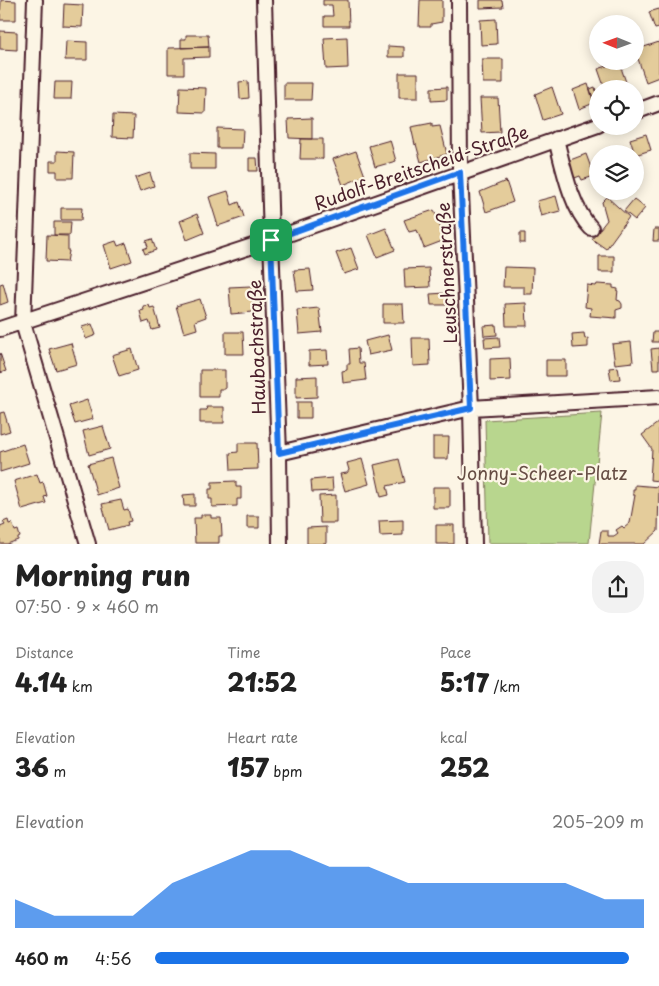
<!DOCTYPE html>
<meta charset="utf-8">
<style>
:root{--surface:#fff;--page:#f2f2f2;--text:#222;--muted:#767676;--accent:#1a73e8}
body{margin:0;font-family:"Playpen Sans",sans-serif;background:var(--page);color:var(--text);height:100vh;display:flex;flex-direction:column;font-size:19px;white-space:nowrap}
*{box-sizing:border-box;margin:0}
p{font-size:16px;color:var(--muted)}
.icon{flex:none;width:28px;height:28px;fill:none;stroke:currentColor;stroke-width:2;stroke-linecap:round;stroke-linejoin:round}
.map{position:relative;height:544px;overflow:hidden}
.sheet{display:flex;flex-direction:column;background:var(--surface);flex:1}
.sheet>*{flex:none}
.needle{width:32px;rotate:271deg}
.buttons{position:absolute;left:589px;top:15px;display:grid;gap:10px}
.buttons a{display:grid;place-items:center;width:55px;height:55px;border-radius:50%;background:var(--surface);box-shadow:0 2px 12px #0003;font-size:25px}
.pin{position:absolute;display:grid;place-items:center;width:42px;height:42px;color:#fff;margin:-21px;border-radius:10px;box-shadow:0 2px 8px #0006}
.round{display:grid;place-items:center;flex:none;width:52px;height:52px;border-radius:20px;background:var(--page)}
.headline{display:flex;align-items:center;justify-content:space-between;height:85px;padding:0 15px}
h1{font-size:28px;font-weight:800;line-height:38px}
.metrics{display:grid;grid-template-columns:repeat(3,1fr);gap:8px;height:85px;padding:5px 15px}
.metrics div{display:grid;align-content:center}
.metrics b{font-size:25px;font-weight:800}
.metrics small{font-size:14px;font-weight:400}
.metrics p{font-size:14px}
.chart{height:140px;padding:10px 15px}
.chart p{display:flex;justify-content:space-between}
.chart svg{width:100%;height:90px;margin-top:5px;fill:var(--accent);opacity:.7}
ul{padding:0 15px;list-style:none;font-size:16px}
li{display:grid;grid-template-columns:80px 60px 1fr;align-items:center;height:38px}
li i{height:12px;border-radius:6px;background:var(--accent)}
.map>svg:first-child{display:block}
</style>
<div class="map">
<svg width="659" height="544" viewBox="0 0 659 544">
<rect width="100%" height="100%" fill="#fcf5e5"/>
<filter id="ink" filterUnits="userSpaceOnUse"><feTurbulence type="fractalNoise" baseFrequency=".02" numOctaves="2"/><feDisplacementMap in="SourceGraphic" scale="10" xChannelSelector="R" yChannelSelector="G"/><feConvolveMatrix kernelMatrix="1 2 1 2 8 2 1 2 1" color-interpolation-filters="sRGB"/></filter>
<g filter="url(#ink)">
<!-- green -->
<path fill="#b8d68e" stroke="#817a5c" d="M602,413L589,543H488L485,420Z"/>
<!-- building -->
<path fill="#e4cc9b" stroke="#4a1f2b" d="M1,0L16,1V20H0Z
M323,0H348L349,26H324V16H333L332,5H323Z
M420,0H442V22L431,24V27H419Z
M480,0H502L503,7L480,8Z
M64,4L83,5L82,27L63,26Z
M659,9V28L655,29L649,12Z
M496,19L497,44L481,45L480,20Z
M0,31L17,32V50L0,49Z
M186,35H208L209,47L181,48V39H186Z
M347,37L348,68L326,69L324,38Z
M66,41L87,42V60H65Z
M659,42V77L646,82L635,50Z
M388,46L404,47V57H388Z
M209,47V57L184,58V74H168V48Z
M482,59H503V83H483Z
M619,62L627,85L617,89H605L598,69Z
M399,73H418V98H399Z
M248,81L249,98L240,99L239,82Z
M55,82H72L71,99H54Z
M284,83H312L311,100H284Z
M588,84L594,103L579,109L573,90Z
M180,87L206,88L205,113L179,112Z
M447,87V100L431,101V88Z
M552,87L561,114L543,120L535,94Z
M595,87L598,100L594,101L590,89Z
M480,98H498L500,132L482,133Z
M113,115L134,116L133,138L112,137Z
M312,118V139L289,138L288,119Z
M432,123V127L440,126L447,154L421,162L416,144L415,145L411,127Z
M217,128L243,129L242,148H217Z
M646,134L651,150L635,155L630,139Z
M301,139H323V159H300Z
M390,140L396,161L375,167L369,146Z
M57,151L74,152L73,178H57V171H50V161H57Z
M356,151L365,176L343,185L333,159Z
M190,153L215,154V169H190Z
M586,154L594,176L582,180L580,176L572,179L565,162Z
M249,158H257L258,171H249Z
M150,173L154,186L140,191L135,178Z
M506,181L513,202L486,212L480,192Z
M228,191L232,205L239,202L244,217L218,226L209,197Z
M556,196L560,211L541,216L537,201Z
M607,197L629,217L606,249L592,239L607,220L602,202Z
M634,199L645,208L635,220L624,211Z
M61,208H82L81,220H61Z
M434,210L445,240L424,248L417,230L409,232L404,220Z
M197,214L204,233L187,240L180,221Z
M54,222H71L70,235H54Z
M386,228L395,250L377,257L368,235Z
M654,229H659V241H653Z
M520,233H525V243H520Z
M47,235L68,236V251H69L67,262L46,261Z
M152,239L156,250L145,254L143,249L148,247L146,241Z
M116,241L118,246L126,243L132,261L111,268L104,245Z
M351,248L359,269L344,274L336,253Z
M599,256H614V272H599Z
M504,267L533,268L532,294H524V287H503Z
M429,268L430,287L405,288L404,269Z
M310,269L313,290L297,291L294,270Z
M3,283L8,302L0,305V284Z
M597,284L613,285V288L618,289L617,300L620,301L622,304V308L616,310V318L590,316L591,308L585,307L587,285L596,286Z
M251,286L253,312L231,314L229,287Z
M446,293L447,305H431L430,294Z
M200,299L206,317L195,321L197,329L184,333L176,306Z
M526,303L527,326H506L505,304Z
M383,304H403L404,323H383Z
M149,305L150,308L154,307L160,328L152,330L149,321L143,323L140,311L144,310L143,306Z
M319,308L322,332L299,334L297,310Z
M92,324L96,335L86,339L82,327Z
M496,325L497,335L484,336L483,326Z
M225,332H243L244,354H225Z
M653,332H659V342H652Z
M584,333L585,339L588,338V347L573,348L572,334Z
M388,335L392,350L368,355L365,341Z
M499,337L500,347L485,348L484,338Z
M412,338H429L430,365L413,366Z
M631,342L633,362L615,364L612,344Z
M71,343L77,364L56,370L49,349Z
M358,348L359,363H364L366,380L343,383L342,371L347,370V364H350L349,349Z
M659,348V369H653L651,349Z
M132,349L138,370L119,376L112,355Z
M327,350L328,364L309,365V351Z
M0,353L6,371L0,373Z
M510,358L511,380L490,381V359Z
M546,360H566V376H546Z
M618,367L620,379L611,380L609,368Z
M200,370H225V389H219V397H200Z
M317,376V397L296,398V377Z
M87,400L93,419L75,424L69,406Z
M297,402H311V418H297Z
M206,407H224V423H200V410H207Z
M4,412L10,431L0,434V413Z
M659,422V481L650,480L652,449L642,435Z
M103,426L110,449L89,455L83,431Z
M433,437H449L448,459H433Z
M238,443H257L258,469L231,470L230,453L238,452Z
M23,444L29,463L0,472V452Z
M111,458L119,488L97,495L88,464Z
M362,459L369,484L345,491L340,474L347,473L349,470L347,463Z
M399,459L405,482L387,486L389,495L381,497L374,465Z
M37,474L40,483L43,482L44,485L47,496L44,497L46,503L22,510L14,481Z
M332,478L333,491L312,492L311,480Z
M236,481V487H241V499H237V506L212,507V499H209V489H212V482Z
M635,485L659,487L658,531L644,544H599L601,531H608V536H614L618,533L616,530L622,526L624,528L630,523L635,495H633V489H635Z
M433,487H450V508H433Z
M195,494V506H184L183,495Z
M336,495V523H320L319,496Z
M121,500L124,510L128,509L131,521L127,522L128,525L109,530L102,504Z
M201,515H211V518H221L222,536H219V543H195L194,518H201Z
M247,516H259V528H247Z
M8,520L9,524L12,523L15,531L18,530L20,537L18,538V540L7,544H0V527L5,525L3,522Z
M403,520V535L380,536L379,521Z
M436,525H454V544H436Z
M326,527V544H307V528Z"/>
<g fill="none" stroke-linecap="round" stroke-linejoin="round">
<!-- minor casing -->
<g stroke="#4a1f2b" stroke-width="18">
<path id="minor" d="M35,0L23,323L88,544
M264,0L271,240L279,453L280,544
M459,0L460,172L471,408L474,544
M635,112L659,103
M556,139C563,166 571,208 591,228
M0,329L271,240L598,125
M279,453L471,408L659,397"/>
</g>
<!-- minor -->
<use href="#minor" stroke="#fcf5e5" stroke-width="14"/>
</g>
</g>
<g fill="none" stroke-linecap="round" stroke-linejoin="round" filter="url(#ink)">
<!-- route casing -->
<g stroke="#fff" stroke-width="10">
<path id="route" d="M460,172L471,408L279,453L271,240Z"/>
</g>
<!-- route -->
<use href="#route" stroke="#1a73e8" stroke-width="6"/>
</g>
<g text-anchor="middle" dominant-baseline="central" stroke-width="4.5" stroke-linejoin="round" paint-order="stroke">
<!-- street labels -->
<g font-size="18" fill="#4a1f2b" stroke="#fcf5e5">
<text transform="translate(421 167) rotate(-19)">Rudolf-Breitscheid-Straße</text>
<text transform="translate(446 273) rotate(-93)">Leuschnerstraße</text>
<text transform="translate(256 347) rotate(-92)">Haubachstraße</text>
</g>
<!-- park labels -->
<g font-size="18" fill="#664d44" stroke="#fcf5e5">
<text x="542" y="472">Jonny-Scheer-Platz</text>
</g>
</g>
</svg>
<div class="buttons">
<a><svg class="needle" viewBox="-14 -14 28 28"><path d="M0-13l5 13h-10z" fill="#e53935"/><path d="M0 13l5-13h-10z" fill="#767676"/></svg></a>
<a><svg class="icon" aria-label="locate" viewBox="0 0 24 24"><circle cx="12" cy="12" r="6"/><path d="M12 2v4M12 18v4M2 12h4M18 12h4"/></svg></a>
<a><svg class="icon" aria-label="layers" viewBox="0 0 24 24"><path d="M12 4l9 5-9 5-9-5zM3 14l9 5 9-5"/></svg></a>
</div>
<div class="pin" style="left:271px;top:240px;background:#1e9e55"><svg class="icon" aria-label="arrive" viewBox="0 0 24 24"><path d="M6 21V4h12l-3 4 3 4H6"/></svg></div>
</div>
<section class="sheet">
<div class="headline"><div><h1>Morning run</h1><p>07:50 · 9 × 460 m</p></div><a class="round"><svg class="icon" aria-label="share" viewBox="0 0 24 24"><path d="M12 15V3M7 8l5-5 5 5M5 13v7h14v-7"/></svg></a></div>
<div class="metrics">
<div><p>Distance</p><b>4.14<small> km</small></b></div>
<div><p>Time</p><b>21:52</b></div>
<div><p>Pace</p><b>5:17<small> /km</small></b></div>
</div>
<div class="metrics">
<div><p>Elevation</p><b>36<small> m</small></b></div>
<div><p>Heart rate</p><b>157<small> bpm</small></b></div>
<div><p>kcal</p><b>252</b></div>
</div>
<div class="chart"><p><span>Elevation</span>205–209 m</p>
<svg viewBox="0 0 160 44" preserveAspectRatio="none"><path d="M0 44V30L10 38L20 38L30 38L40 22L50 14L60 6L70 6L80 14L90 14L100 22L110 22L120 22L130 22L140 22L150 30L160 30V44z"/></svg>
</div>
<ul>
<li><b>460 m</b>4:56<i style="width:97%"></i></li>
</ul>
</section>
